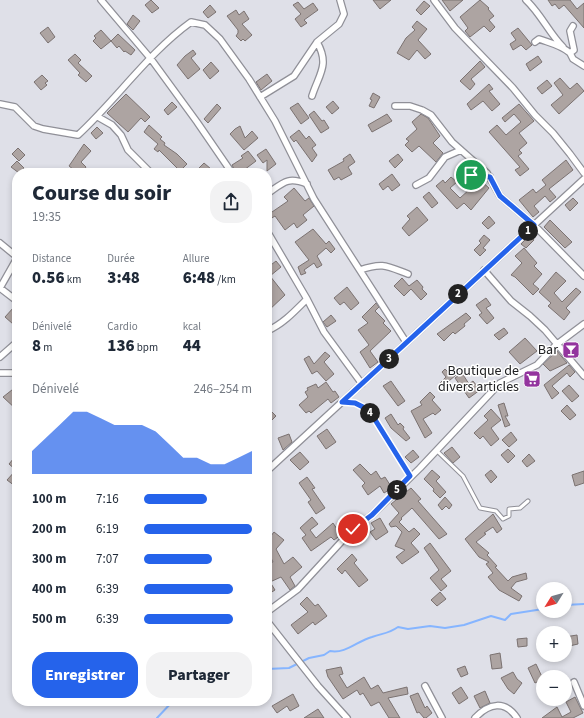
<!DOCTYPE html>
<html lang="fr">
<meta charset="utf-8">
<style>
:root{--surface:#fff;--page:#f2f2f3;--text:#1f2937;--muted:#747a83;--accent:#2563eb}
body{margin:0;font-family:"Source Sans 3",sans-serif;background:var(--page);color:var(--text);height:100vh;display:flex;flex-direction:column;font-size:15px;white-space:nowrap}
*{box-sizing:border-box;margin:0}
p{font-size:13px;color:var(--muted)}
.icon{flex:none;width:22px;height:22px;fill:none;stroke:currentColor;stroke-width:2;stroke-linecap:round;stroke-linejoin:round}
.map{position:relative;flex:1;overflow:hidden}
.drawer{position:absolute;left:12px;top:168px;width:260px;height:538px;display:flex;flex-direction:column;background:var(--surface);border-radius:16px;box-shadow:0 2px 6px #0003}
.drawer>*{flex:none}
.needle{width:26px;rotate:233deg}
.tools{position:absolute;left:536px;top:582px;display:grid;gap:8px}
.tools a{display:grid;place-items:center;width:36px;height:36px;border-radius:50%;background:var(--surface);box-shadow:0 2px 6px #0003;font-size:20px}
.pin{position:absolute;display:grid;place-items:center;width:34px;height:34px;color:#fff;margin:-17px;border:2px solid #fff;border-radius:50%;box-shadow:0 1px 4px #0007}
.km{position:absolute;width:20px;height:20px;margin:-10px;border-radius:50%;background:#222;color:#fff;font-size:11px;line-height:20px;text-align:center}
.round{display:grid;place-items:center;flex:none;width:42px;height:42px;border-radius:16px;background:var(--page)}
.summary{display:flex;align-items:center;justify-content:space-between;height:68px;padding:0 20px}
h1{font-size:22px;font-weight:800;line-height:30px}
.metrics{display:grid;grid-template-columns:repeat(3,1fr);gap:6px;height:68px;padding:4px 20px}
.metrics div{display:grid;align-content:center}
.metrics b{font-size:17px;font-weight:800}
.metrics small{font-size:11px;font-weight:400}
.metrics p{font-size:11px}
.chart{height:112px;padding:8px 20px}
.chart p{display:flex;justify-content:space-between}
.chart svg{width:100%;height:72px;margin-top:4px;fill:var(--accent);opacity:.7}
.action{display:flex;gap:8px;margin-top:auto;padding:8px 20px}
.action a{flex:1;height:46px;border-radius:16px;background:var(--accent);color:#fff;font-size:16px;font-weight:800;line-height:46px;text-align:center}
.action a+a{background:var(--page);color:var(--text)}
ul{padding:0 20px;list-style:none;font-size:13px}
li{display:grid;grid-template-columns:64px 48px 1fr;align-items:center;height:30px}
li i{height:10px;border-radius:5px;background:var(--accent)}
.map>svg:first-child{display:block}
</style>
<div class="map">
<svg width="584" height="718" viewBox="0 0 584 718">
<rect width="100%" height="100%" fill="#dfe0e8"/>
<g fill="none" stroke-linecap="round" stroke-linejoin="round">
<!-- stream -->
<path stroke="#86b5ff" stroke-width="2" d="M565,605L584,604
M267,669L289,668L309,658L324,655L330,651C346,654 357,641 372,637C383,633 388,634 398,627L408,629L430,626L445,628L464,625L491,616L505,620L511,614L543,609
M157,718L173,701"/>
</g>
<!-- building -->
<path fill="#ada4a2" stroke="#7b7271" d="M151,0L159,8L152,13L145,5Z
M373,0H391L380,9Z
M442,0H463L450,11Z
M480,0L489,8L488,9L494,16L489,20L495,27L490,32L484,26L470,37L465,31L468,28L460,17Z
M548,0H570L577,9L584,3V28L564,5L559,9L555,4L552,6Z
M424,1L430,6L421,15L416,10Z
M298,2L304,9L313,3L318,10L304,20L307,23L301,27L295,19L301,14L293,5Z
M210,5L216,12L208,18L203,12Z
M236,10L239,15L244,11L249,19L242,24L252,35L245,41L243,39L241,41L236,36L238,33V30L227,16Z
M133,15L140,21L133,30L127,24Z
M417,21L427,29L418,40L431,54L425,59L417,50L409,60L397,53L406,38L415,30L412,27Z
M48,27L55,37L48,43L40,33Z
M518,28L532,45L526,50L521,45L513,50L510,44L516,40L511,33Z
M101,30L111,41L118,34L135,50L131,55L125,51L124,52L119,46L117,48L111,41L101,49L93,41L96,38L94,36Z
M193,50L196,54L191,58L200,69L188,79L177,65L185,56Z
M75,54L81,60L78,63L92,76L86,82L78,75L80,73L68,60Z
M538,56L542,62L530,71L526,64Z
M480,61L485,67L471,79L475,84L470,90L460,81Z
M211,62L219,71L210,79L203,70Z
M267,74L272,81L261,90L256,82Z
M42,75L48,81L45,83L47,85L41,90L34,82Z
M560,78L570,89L577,83L584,91L559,114L551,105L563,95L554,83Z
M547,80L552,86L542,94L537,88Z
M489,84L493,89L489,91L500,104L492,111L483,101L471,110L467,104Z
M373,93L380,97L374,108L369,106L372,100L370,99Z
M126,94L150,117L145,122L141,118L128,132L107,113Z
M333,101L339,108L332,114L326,107Z
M172,102L177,107L168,115L164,110Z
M298,103L309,118L301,124L290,108Z
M217,104L221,108L208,123L204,119Z
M519,104L534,121L519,133L527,143L519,150L522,153L518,156L529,169L520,176L515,170L520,167L489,132L497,125L506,135L521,122L514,114L505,122L502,118Z
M314,111L322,121L324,120L329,128L321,133L309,115Z
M387,114L392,121L372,132L368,125Z
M421,114L428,118L440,136L433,143L443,153L436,162L419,146L412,152L405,145L409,141L406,139L417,129L412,122Z
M149,125L162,137L160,139L165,143L164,145L177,154L187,164L180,171L159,150L158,152L154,149L158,144L144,132Z
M240,126L245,138L252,131L258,138L244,150L230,134L235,129Z
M97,127L103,133L96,139L91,133Z
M299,130L306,139L309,136L316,145L312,148L317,155L312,162L296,140L294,142L290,137Z
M84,144L91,151L81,162L86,167L82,173H78L69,166Z
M18,148L25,155L19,161L12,154Z
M266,149L276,164L267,171V160L263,163L257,155Z
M248,151L256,161L244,170L245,173H236L232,165L243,158L241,156Z
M350,154L355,162L348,167L352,174L341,180L339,177L334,180L328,170L344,161L343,159Z
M398,154L403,160L395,168L389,161Z
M566,160L573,170L549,189L556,197L550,202L545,196L534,206L539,212L533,217L519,200L533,189L536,193L546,185L542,180Z
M17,161L24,168L19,173L11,167Z
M204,163L211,169L207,173H200L197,170Z
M392,174L400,185L392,191L388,186L383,190L379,184Z
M451,177L457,182L450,188L460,198L480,180L489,188L471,210L464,203L457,209L436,186L443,180L445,183Z
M294,188L305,201L309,198L314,206L303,215L307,220L297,228L294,223L285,230L275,216L267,221V205L272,212L288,201L284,197Z
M429,192L438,203L432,208L423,197Z
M573,198L578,203L570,211L565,205Z
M417,207L428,220L409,236L402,228L410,219L407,216Z
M489,216L495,223L488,229L482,223Z
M550,220L572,242L565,248L544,227Z
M313,229L326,244L329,241L335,249L331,253L326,248L317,256L322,265L317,268L314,263L304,270L306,273L301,275L298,267L309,260L295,242Z
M484,235L490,240L483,248L486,250L480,256L474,250L481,243L479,241Z
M530,235L534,240L526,248L521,244Z
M524,248L537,263L534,266L542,274L533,284L539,289L533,295L515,277L511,275L522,263L515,256Z
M276,261L281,267L270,276L285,295L267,312V268Z
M556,272L566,281L554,293L562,302L576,288L581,292L566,308L570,312L564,320L548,306L551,303L539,292Z
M402,278L409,286L417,280L423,287L422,289L427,294L421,300L411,289L404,296L394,286Z
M347,287L359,303L351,310L344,302L340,305L334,298Z
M486,298L491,305L486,308L494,318L487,324L479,315L482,313L476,305Z
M376,303L379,307L375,311L385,321L383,323L391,331L370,351L378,362L370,368L360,352L369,345L358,330L368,323L362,317Z
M14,307L17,309V319L13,324L5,317Z
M466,313L471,318L464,324L465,326L455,334L453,332L444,341L437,334Z
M331,315L336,321L327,327L323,322Z
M504,328L508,333L499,340L494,335Z
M525,338L537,351L520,364L509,352Z
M557,351L567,363L550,371L543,364Z
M325,352L330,356L324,362L334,374L326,381L317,371L312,374L304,359L309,356L314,364Z
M569,365L575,372L570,377L567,373L552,386L559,393L552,399L544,385Z
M445,369L450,374L453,371L456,375L443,386L440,383L446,377L442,372Z
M462,373L469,384L473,381L480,390L469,398L455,378Z
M391,381L405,401L398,406L383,386Z
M326,382L333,392L335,391L339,397L331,403L328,399L311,413L309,411L306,413L299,405L308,397L305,392L308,390L307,388L316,384L318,388Z
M569,385L579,396L572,402L562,391Z
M17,386V410L3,397Z
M430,392L435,397L432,400L441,410L435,415L433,413L423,419L432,433L425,438L411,411L422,405L420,402Z
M504,403L508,416H505L510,425L505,427L498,405Z
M567,405L576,415L570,420L561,411Z
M267,407L276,416L267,425Z
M491,409L501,420L491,428L499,439L491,446L483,436L480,439L474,433L488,420L484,416Z
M391,414L398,425L400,423L404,427L403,429L410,438L406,441L391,428L385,418Z
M327,429L336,442L326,449L317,436Z
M511,432L517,440L509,447L502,440Z
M289,434L292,442L283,450L278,438Z
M452,447L460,457L453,463L444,453Z
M508,449L515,456L508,463L501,455Z
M413,450L419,457L411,463L405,457Z
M300,452L309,462L300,470L290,460Z
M529,454L535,461L527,467L522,461Z
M14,458L17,461V483L15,486L7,480L16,470L9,464Z
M360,464L371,475L376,471L381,479L385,477L392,488L384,493L380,486L368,495L362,486L365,483L353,470Z
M432,470L440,477L436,481L446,492L440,498L433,491L434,489L424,479Z
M491,470L497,477L491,483L485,475Z
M584,471V483L575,486L572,475Z
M307,477L315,488L312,489L325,508L316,514L308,502L311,500L299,483Z
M411,488L421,499L418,501L447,534L439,539L412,508L401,518L402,519L399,522L409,532L414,528L420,534L411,543L419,552L402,564L396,557L405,550L395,546L402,532L396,526L391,527L389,524L399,513L391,504Z
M445,497L452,505L449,509L446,506L442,510L438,505Z
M493,514L502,529L497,533L493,527L484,533L486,534L476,542L489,553L487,555L497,566L495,567L508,581L512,577L526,573L527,579L516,582L511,588L522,596L519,601L499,590L488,577L493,573L486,564L489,562L479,557L465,539Z
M312,517L318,524L310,530L316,538L333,523L341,535L334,540L331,537L311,551L302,538L306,535L300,528Z
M380,518L388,532L376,540L370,532L375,529L371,523Z
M274,532L284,540L276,549L284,564L293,557L302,567L290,577L295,586L290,590L281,577L270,582L275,590L267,595V564L273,562L267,550V541Z
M430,543L451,571L441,579L447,586L441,591L430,578L439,570L424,548Z
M352,554L357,560L354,563L368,580L359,587L345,570L342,574L337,569Z
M440,592L446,599L437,606L431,600Z
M307,597L315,606L318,604L327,616L315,625L313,622L298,634L291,625L308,612L300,604Z
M577,635L578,644L565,647V637Z
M527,638V646L518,647L517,639Z
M500,653L502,668L492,669L490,655Z
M536,664L543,679L535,683L528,668Z
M465,666L468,674L461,677L457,669Z
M341,667L343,674L339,675L347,688L364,677L371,689L378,685L383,693L407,687L408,694L388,698L400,718H389L379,702L371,706L363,693L360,695L357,690L343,699L328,677L326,670Z
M513,672L517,679L522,683L514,694L508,689L501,678Z
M461,687L468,698L459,704L452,693Z
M485,691L490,703L480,708L474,696Z
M418,693L425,708L427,706L432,713L426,718H424L419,712L417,713L410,696Z
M293,694L299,706L290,711L287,706L277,713L272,706Z
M575,697L583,713L573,718H542L557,707L562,717L571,712L566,702Z
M318,709L324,718H304Z"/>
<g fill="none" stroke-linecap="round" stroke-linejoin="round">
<!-- lane casing -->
<g stroke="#909098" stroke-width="5">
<path id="lane" d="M437,451L463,476L480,508L496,511L503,519L509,516V509L520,508L528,501"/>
</g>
<!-- street casing -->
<g stroke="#909098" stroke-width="8">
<path id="street" d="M101,0L151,59L197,122L232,173
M434,0L455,28L513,88L535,115L553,133L570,154L584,173
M526,0C541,14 549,33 563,47
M573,26L570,31L574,50L570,53L573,59L584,66
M535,42L539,39C550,43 561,45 570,53
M312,96C319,74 330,65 317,42
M260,97L294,76L317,42L339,24L344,14L340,0
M0,104L15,107L34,126L43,129L78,135C117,99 148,53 191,22L205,25L220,39L249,79L275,121L314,199L406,342
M395,106H410L422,110L431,115L452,142L487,173L500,196L534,225L584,276
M98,117L112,125L121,135L128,150L151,173
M460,177L471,175L490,177
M416,185L429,178L445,157L461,150
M267,194C283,183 287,176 307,184
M267,231L307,299L324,332L362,384
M0,243L17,257
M360,270C383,262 387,266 408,274
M484,270L511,301L530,316L545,330L584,376
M0,288L17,258
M0,288L17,301
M267,331C283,324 295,311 307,299
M0,357L17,342
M0,373H17
M267,471L584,179
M267,612L298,589L353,529L372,515L420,468L500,383L537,365L556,345L584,324
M267,621L318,686L347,718
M574,682L584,706
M425,686L442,718
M475,718C489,703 505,700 517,718"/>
</g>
<!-- path -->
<path stroke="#78797d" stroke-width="1" stroke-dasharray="2 3" stroke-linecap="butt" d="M351,402L369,411L408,472"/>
<!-- lane -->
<use href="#lane" stroke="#fff" stroke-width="3"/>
<!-- street -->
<use href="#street" stroke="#fff" stroke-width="5.5"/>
</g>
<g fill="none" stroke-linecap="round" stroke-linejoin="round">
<!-- route casing -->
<g stroke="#fff" stroke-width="8">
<path id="route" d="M353,529L372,515L410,476L369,410L355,403L342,402L534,225L500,196L490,177L471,175"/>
</g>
<!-- route -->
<use href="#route" stroke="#2563eb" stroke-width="5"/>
</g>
<!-- icons -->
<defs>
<g id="bar-square" transform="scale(0.9)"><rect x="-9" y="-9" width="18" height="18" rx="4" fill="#93349e" stroke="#fff"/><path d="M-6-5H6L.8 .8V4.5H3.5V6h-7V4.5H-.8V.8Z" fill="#fff"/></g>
<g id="supermarket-square" transform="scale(0.9)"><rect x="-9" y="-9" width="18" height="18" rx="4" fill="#93349e" stroke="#fff"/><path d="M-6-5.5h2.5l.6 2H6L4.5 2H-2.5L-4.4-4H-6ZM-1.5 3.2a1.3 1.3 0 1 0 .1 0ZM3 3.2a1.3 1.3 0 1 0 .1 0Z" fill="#fff"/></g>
</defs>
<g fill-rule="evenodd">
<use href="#bar-square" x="571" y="350"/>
<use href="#supermarket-square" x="532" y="379"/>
</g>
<g text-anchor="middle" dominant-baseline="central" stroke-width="3" stroke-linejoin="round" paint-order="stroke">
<!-- poi labels -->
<g font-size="14" fill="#202123" stroke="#fff" text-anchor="end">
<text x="558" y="350">Bar</text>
<text x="519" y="371">Boutique de<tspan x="519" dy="16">divers articles</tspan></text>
</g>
</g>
</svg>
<div class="tools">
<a><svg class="needle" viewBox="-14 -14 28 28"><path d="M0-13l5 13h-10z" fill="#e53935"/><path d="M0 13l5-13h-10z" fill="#747a83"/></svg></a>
<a>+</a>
<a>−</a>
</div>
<div class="pin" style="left:471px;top:175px;background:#1e9e55"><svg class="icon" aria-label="arrive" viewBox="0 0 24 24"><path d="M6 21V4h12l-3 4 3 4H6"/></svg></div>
<div class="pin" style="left:353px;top:529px;background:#d93025"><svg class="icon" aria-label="check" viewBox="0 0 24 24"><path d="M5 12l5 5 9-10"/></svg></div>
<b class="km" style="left:528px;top:231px">1</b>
<b class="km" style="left:458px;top:294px">2</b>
<b class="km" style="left:389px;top:359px">3</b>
<b class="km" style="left:370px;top:413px">4</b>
<b class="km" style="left:397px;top:490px">5</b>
<section class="drawer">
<div class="summary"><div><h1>Course du soir</h1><p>19:35</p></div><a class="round"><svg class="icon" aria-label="share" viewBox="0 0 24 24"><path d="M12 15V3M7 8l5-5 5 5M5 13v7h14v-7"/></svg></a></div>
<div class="metrics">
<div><p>Distance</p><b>0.56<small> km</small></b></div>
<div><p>Durée</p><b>3:48</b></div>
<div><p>Allure</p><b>6:48<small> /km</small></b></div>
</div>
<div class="metrics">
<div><p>Dénivelé</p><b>8<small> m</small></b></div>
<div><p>Cardio</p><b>136<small> bpm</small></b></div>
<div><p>kcal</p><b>44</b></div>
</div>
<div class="chart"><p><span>Dénivelé</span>246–254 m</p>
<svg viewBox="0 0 160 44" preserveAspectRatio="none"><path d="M0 44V30L10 22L20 14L30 6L40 6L50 10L60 14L70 14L80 14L90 18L100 26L110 34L120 34L130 38L140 38L150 34L160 30V44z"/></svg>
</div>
<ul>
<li><b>100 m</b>7:16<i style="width:58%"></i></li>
<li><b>200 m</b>6:19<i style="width:100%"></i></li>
<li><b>300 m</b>7:07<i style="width:63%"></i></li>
<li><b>400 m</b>6:39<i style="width:82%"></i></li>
<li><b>500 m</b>6:39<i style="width:82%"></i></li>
</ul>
<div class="action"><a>Enregistrer</a><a>Partager</a></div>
</section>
</div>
